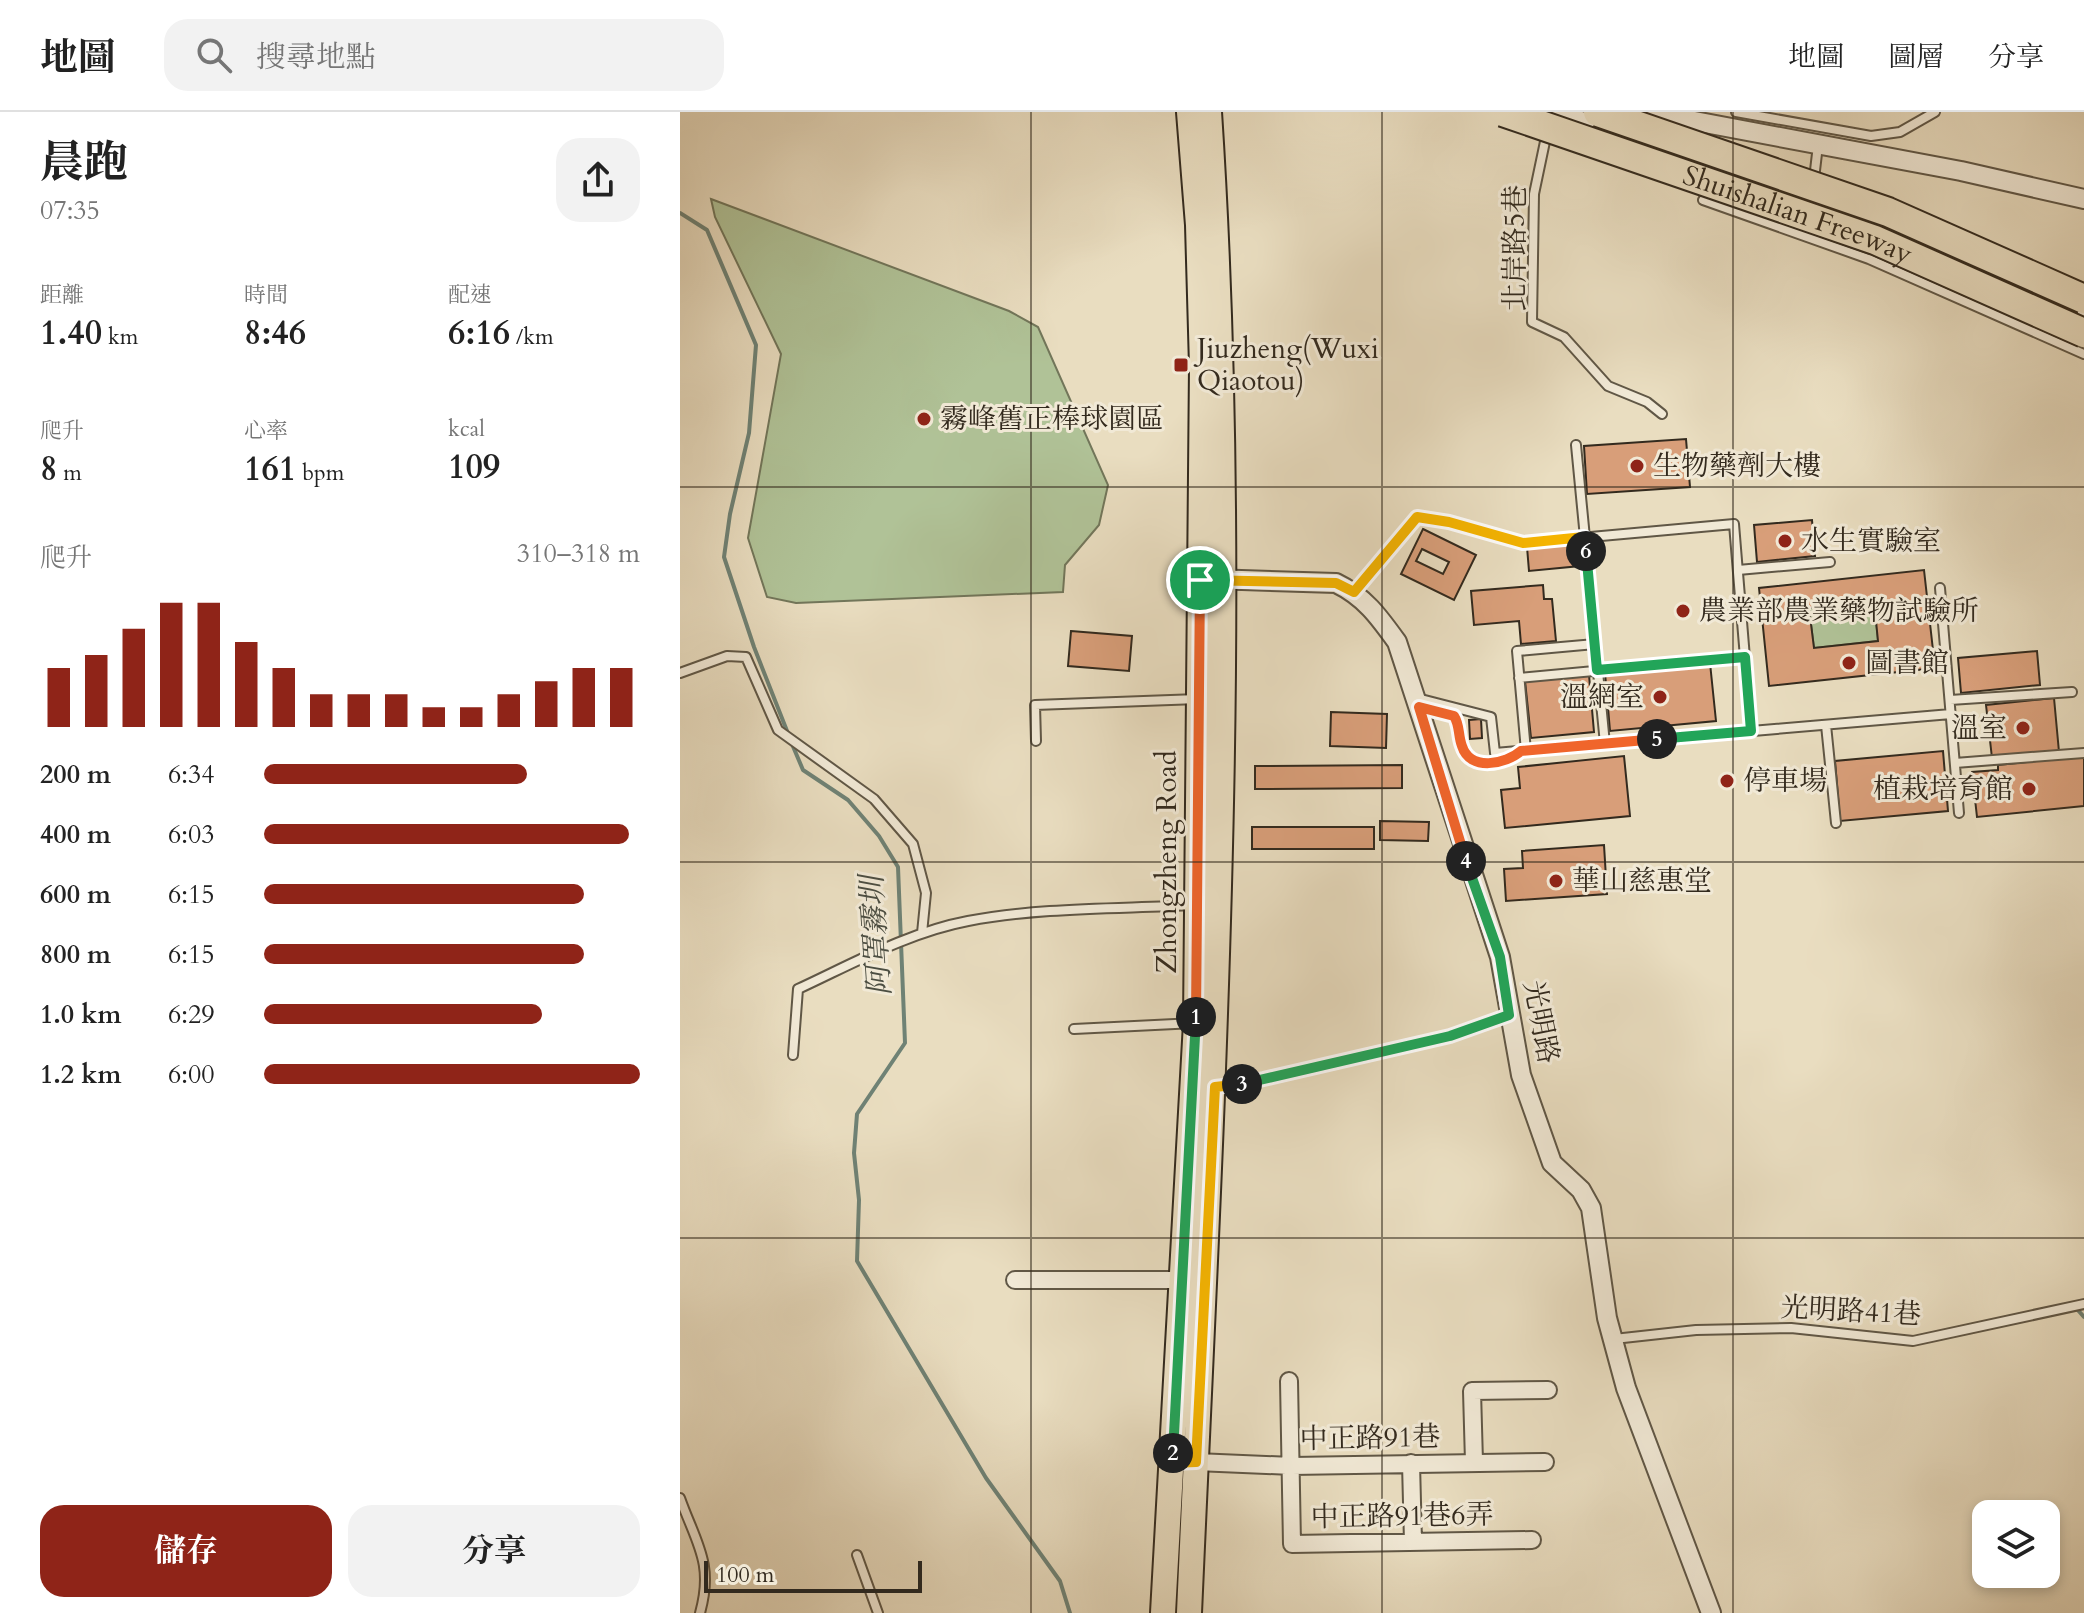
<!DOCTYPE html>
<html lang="zh-TW">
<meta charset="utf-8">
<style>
:root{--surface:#fff;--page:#f2f2f2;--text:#222;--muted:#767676;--line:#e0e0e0;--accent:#8f2418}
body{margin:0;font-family:Cardo,"Noto Serif TC",serif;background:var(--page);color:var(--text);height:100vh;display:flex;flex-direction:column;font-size:30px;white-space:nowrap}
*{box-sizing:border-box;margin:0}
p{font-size:26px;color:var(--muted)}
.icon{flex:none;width:44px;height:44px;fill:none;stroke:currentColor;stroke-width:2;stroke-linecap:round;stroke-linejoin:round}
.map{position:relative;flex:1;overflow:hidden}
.details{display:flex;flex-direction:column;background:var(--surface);width:680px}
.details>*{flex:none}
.buttons{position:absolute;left:1292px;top:1388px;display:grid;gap:16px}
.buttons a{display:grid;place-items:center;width:88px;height:88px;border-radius:16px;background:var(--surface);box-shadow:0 4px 12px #0003;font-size:40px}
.scale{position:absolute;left:24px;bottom:20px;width:218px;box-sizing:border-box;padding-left:8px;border:4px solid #332a1e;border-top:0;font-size:22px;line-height:28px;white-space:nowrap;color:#332a1e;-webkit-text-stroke:6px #f1e9d6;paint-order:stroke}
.pin{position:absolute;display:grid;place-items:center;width:68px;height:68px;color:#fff;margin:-34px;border:4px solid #fff;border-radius:50%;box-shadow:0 2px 8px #0007}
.km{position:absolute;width:40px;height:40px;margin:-20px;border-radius:50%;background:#222;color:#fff;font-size:22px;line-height:40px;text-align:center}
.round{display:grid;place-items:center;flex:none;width:84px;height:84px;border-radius:24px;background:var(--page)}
.overview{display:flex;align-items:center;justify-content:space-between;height:136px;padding:0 40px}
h1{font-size:44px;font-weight:700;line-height:60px}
.stats{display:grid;grid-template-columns:repeat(3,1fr);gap:12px;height:136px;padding:8px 40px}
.stats div{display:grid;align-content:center}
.stats b{font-size:34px;font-weight:700}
.stats small{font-size:22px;font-weight:400}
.stats p{font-size:22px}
.chart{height:224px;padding:16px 40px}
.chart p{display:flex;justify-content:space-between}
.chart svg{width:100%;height:144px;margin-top:8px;stroke:var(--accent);stroke-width:6}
.primary-button{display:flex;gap:16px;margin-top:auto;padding:16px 40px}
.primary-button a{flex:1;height:92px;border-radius:24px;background:var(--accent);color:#fff;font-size:32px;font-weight:700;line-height:92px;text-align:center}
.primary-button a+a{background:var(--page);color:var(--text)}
ul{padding:0 40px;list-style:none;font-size:26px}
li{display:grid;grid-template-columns:128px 96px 1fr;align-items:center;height:60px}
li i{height:20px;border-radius:10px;background:var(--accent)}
header{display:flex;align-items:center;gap:48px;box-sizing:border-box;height:112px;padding:0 40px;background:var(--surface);border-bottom:2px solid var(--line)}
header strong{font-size:38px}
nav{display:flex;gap:44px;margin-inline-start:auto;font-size:28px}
.search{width:560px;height:72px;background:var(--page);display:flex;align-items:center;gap:20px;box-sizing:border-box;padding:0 28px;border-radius:24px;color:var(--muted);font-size:30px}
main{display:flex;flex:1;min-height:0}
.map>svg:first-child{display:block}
</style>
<header>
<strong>地圖</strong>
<div class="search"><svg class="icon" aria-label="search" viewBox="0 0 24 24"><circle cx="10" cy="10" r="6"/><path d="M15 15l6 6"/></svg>搜尋地點</div>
<nav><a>地圖</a><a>圖層</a><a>分享</a></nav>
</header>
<main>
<section class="details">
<div class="overview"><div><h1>晨跑</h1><p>07:35</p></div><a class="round"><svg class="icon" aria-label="share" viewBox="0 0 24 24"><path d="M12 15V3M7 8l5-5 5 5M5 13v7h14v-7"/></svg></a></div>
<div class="stats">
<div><p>距離</p><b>1.40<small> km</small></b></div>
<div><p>時間</p><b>8:46</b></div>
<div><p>配速</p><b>6:16<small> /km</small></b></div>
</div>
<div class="stats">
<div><p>爬升</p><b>8<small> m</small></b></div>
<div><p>心率</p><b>161<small> bpm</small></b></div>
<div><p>kcal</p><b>109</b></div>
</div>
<div class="chart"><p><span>爬升</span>310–318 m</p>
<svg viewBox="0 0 160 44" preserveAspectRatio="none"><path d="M5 44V26M15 44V22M25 44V14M35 44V6M45 44V6M55 44V18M65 44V26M75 44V34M85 44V34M95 44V34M105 44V38M115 44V38M125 44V34M135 44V30M145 44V26M155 44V26"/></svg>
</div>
<ul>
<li><b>200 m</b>6:34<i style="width:70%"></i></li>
<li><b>400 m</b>6:03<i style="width:97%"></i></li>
<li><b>600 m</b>6:15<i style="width:85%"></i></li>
<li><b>800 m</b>6:15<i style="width:85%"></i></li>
<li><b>1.0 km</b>6:29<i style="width:74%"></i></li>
<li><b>1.2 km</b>6:00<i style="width:100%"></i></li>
</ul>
<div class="primary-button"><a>儲存</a><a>分享</a></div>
</section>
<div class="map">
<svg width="1404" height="1501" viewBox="0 0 1404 1501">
<rect width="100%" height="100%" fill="#e9ddc0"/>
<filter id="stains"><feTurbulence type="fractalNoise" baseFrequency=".0025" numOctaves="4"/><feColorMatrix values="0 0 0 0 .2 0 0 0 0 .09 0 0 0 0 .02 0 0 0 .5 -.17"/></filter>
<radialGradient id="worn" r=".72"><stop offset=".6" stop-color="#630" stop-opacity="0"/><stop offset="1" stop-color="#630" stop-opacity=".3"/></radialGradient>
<!-- green -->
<path fill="#b0c297" stroke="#72765a" stroke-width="2" d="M31,87L329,199L358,215L428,373L419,413L385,453L383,480L116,491L87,485L68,426L101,242L35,105Z
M1194,489L1198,529L1134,536L1129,496Z"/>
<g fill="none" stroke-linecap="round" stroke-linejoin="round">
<!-- stream -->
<path stroke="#6f8275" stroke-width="4" d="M0,101L27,118L76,233L69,321L50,402L44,445L74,535L109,624
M112,632L123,658L168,688L199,724L218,755L225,931L177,1002L174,1041L179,1088L177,1149L306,1366L380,1469L390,1501
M1396,1196L1404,1205"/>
</g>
<!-- building -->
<path fill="#d89e79" stroke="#332a1e" stroke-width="2" fill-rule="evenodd" d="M1006,327L1010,375L907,382L904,334Z
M1132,408L1135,444L1077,450L1074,413Z
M743,417L796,443L774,488L721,462ZM742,437L769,450L763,462L736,449Z
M897,430L900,454L849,459L847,435Z
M1244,458L1255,556L1089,574L1079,476ZM1194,489L1198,529L1134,536L1129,496Z
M863,473L864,487H872L876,529L841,532L839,509L794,513L791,479Z
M391,519L452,524L449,559L388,554Z
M1357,539L1360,573L1281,581L1278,546Z
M1030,551L1036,609L930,619L925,561Z
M909,563L914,620L851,626L845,569Z
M1374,586L1379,640L1312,646L1306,593Z
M651,600L707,602L706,636L650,634Z
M801,607L802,626L790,627L789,608Z
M1263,639L1268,699L1160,709L1155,649Z
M944,644L950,704L825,716L821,678L840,676L838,655Z
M1404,644V694L1297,705L1292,660L1318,658V653Z
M722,653V676L575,677V654Z
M700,709L749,710L748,729L700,728Z
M572,715H694V737H572Z
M924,733L927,782L826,789L824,757L843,756L842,739Z"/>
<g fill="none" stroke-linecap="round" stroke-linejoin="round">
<!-- service casing -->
<g stroke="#605746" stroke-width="12">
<path id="service" d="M1056,0L1191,24L1220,20L1255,0
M867,20L854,82L852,210L884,225L928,274L967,290L982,302
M1134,67L1138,33
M1023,88L1189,147L1404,242
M896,333L925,632
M1058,458L1150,450
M1260,476L1279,701
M674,480L737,405L769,410L843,431L1054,412L1071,619
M0,561L47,544L66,545L98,618L194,687L233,732L246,781L242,821
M839,566L1065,545
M737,586L811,605L815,641L1271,602
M1270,588L1392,580
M739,595L774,604C780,614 778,626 782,636C792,660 826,652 840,640
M1146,613L1156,711
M356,629L355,593L518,587
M846,639L837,539L915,532
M1275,651L1404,641
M394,917L515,911
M113,943L118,877C172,852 229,820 288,809C362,795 440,797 514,793
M535,975L662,950L770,924L829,903
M934,1227L1016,1218L1111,1216L1233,1229L1404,1192
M0,1386C16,1431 34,1451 20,1501
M177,1443L198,1501"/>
</g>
<!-- minor casing -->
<g stroke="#605746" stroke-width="20">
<path id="minor" d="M335,1168H503
M609,1269L612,1432L852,1428
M516,1350L612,1354L865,1350
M794,1350L792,1279L868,1278
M731,1351L733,1430"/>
</g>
<!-- tertiary casing -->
<g stroke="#605746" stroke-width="22">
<path id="tertiary" d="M873,0L935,20
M966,0L1281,59L1404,87
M1111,81L1201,114L1404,204
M531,467L656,471C685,485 699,505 717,530L820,845L841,963L872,1051L901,1078L911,1096L927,1206L946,1276L1031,1501"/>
</g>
<!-- primary casing -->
<g stroke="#332a1e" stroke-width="28">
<path id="primary" d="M483,1501L516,911L522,254L518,113L509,0
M509,1501C531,1001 562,500 529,0"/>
</g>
<!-- service -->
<use href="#service" stroke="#f1e9d6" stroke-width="8"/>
<!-- minor -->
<use href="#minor" stroke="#f1e9d6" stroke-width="16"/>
<!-- tertiary -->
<use href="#tertiary" stroke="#f1e9d6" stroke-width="18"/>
<!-- primary -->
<use href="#primary" stroke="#e9ddc0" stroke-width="24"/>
<!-- motorway-bridge casing -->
<g stroke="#332a1e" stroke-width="32" stroke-linecap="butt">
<g id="motorway-bridge">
<path id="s1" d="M823,0L1195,128L1404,221"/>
<path d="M918,0L1208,100L1404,187"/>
</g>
</g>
<!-- motorway-bridge -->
<use href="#motorway-bridge" stroke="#e9ddc0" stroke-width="28"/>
</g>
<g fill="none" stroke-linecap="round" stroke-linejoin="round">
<!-- split-1 casing -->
<g stroke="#fff" stroke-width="16">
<path id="split-1" d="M516,905L520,468"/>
</g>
<!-- split-2 casing -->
<g stroke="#fff" stroke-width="16">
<path id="split-2" d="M493,1341L516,905"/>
</g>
<!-- split-3 casing -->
<g stroke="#fff" stroke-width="16">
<path id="split-3" d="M493,1341L492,1351L516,1350L535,975L562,972"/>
</g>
<!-- split-4 casing -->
<g stroke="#fff" stroke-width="16">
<path id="split-4" d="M562,972L770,924L829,903L820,845L786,749"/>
</g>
<!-- split-5 casing -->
<g stroke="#fff" stroke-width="16">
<path id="split-5" d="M786,749L739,595L774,604C780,613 778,624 782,634C790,660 826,652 841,639L977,627"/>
</g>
<!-- split-6 casing -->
<g stroke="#fff" stroke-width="16">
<path id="split-6" d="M906,439L917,558L1065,545L1071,619L977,627"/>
</g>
<!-- split-7 casing -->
<g stroke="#fff" stroke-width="16">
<path id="split-7" d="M520,468L656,471L674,480L737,405L769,410L843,431L904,425L906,439"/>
</g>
<!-- split-1 -->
<use href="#split-1" stroke="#f0652b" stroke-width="10"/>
<!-- split-2 -->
<use href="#split-2" stroke="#22a559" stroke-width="10"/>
<!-- split-3 -->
<use href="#split-3" stroke="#f5b400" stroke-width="10"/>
<!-- split-4 -->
<use href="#split-4" stroke="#22a559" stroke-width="10"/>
<!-- split-5 -->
<use href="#split-5" stroke="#f0652b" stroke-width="10"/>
<!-- split-6 -->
<use href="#split-6" stroke="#22a559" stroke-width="10"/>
<!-- split-7 -->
<use href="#split-7" stroke="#f5b400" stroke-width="10"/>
</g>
<!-- grid -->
<path fill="none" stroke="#332a1e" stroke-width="2" stroke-opacity="0.55" d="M351,0V1501M702,0V1501M1053,0V1501M0,375H1404M0,750H1404M0,1126H1404"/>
<!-- markers -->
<g fill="#8f2418" stroke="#f1e9d6" stroke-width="3">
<rect x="493" y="245" width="16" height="16" rx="4"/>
<circle cx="244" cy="307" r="8"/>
<circle cx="957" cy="354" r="8"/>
<circle cx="1105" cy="429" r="8"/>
<circle cx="1003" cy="499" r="8"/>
<circle cx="1169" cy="551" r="8"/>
<circle cx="980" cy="585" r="8"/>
<circle cx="1343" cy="616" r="8"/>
<circle cx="1047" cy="669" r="8"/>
<circle cx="1349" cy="677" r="8"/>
<circle cx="876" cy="769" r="8"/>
</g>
<g text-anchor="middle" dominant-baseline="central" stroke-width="6" stroke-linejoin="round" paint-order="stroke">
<!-- street labels -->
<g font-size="28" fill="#332a1e" stroke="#f1e9d6">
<text stroke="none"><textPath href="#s1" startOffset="312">Shuishalian Freeway</textPath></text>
<text transform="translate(835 136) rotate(-90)">北岸路5巷</text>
<text transform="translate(487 750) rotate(-90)">Zhongzheng Road</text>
<text transform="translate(861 910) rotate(79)">光明路</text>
<text transform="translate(1171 1199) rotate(3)">光明路41巷</text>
<text transform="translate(690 1326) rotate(-1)">中正路91巷</text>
<text transform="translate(722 1404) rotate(-1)">中正路91巷6弄</text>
</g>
<!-- poi labels -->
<g font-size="28" fill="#332a1e" stroke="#f1e9d6" text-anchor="start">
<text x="517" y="237">Jiuzheng(Wuxi<tspan x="517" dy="32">Qiaotou)</tspan></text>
<text x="260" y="307">霧峰舊正棒球園區</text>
<text x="973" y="354">生物藥劑大樓</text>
<text x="1121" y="429">水生實驗室</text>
<text x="1019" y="499">農業部農業藥物試驗所</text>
<text x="1185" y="551">圖書館</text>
<text x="964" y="585" text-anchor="end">溫網室</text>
<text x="1327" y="616" text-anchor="end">溫室</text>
<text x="1063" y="669">停車場</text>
<text x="1333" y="677" text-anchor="end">植栽培育館</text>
<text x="892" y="769">華山慈惠堂</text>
</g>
<!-- water labels -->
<g font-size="30" font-style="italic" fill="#4c4e42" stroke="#f1e9d6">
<text transform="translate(196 824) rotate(-94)">阿罩霧圳</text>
</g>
</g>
<rect width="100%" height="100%" filter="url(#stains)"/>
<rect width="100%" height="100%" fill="url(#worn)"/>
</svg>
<div class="buttons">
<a><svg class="icon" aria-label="layers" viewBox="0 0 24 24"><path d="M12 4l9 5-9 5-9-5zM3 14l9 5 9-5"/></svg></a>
</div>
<div class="scale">100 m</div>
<div class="pin" style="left:520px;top:468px;background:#1e9e55"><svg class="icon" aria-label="arrive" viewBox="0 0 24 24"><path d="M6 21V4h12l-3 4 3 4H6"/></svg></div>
<b class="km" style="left:516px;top:905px">1</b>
<b class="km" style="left:493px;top:1341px">2</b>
<b class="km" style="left:562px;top:972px">3</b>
<b class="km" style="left:786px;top:749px">4</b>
<b class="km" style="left:977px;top:627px">5</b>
<b class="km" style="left:906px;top:439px">6</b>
</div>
</main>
